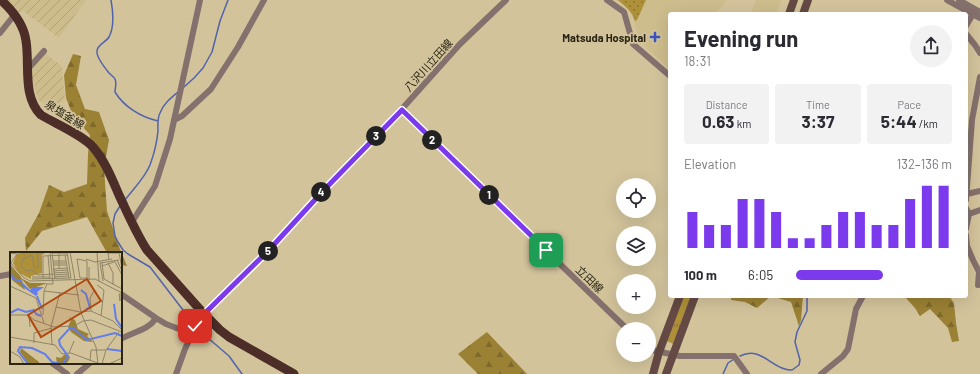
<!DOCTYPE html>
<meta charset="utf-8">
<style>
:root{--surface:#fff;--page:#f2f2f3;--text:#2b2b33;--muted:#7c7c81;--accent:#7c3aed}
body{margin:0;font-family:Barlow,"Noto Sans JP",sans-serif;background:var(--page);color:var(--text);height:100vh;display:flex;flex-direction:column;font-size:15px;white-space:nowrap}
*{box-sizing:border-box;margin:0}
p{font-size:13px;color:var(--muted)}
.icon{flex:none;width:22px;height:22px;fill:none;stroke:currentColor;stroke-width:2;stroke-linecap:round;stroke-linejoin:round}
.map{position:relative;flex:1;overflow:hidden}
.sheet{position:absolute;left:668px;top:12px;width:300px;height:286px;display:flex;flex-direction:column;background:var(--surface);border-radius:4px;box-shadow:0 4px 16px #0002}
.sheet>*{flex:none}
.controls{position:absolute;left:616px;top:178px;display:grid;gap:8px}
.controls a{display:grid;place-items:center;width:40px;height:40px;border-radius:50%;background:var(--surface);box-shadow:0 4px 16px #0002;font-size:20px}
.pin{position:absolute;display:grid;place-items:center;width:34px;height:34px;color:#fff;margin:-17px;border-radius:8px;box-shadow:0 2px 6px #0006}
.km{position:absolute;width:20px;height:20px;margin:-10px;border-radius:50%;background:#222;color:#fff;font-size:11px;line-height:20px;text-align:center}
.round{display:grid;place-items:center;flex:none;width:42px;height:42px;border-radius:21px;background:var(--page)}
.headline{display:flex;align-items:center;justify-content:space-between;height:68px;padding:0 16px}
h1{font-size:22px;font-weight:700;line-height:30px}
.figures{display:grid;grid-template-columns:repeat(3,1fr);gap:6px;height:68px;padding:4px 16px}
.figures div{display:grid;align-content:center;border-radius:4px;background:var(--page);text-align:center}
.figures b{font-size:17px;font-weight:700}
.figures small{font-size:11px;font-weight:400}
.figures p{font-size:11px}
.chart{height:112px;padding:8px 16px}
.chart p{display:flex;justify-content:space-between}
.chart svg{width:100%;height:72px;margin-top:4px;stroke:var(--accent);stroke-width:6}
ul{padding:0 16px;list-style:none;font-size:13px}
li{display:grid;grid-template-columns:64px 48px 1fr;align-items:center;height:30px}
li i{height:10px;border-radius:5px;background:var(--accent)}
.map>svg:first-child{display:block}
</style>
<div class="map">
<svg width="980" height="374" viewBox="0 0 980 374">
<defs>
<pattern id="industrial-furrows" width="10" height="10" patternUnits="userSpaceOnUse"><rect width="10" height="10" fill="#cdbc8c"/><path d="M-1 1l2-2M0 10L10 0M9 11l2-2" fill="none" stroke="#b0a178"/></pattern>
<pattern id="grass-tufts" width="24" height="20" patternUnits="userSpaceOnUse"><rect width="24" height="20" fill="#ae9038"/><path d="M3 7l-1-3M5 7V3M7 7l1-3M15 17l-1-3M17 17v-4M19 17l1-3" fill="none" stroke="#8e752e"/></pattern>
<pattern id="forest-firs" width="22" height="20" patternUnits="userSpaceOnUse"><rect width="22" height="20" fill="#9b8134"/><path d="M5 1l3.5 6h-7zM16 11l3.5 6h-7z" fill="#7f692b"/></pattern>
<pattern id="park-dots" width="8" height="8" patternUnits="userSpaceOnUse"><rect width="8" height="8" fill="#ae9038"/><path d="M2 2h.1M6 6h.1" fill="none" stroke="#8e752e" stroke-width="1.8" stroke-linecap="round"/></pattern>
</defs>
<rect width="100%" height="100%" fill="#d2c39b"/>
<!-- built -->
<path fill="#cdbc8c" d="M616,0H727L715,14H670V70L642,43L637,32L633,17L626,7Z
M756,0H781L776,14H751Z"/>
<!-- industrial -->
<path fill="url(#industrial-furrows)" d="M6,0H86L59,38L23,11L19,13Z
M46,54L62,66L65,101L49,108L38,99L32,79L31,70Z"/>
<!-- grass -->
<path fill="url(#grass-tufts)" d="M684,296H691L673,344L667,341Z"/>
<!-- forest -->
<path fill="url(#forest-firs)" d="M73,54L81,56L76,85L85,109L99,112L109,140L104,168L107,211L120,249L127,266L121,265V253H107L87,217L42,231L26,251L25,238L39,213L49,185L64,192L87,184L88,154L90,135L73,116L66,98L64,75Z
M731,296H771L757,308L745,302L731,300Z
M771,296H803L801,320L799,326L791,302Z
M904,296H949L954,303L956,323L959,341L952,342L948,328L930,309L920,316L915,308Z
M487,332L527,374H478L458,354Z"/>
<!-- park -->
<path fill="url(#park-dots)" d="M618,0H646L637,20L635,21C632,11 625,6 618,0Z"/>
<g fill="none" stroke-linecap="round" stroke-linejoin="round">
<!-- stream -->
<path stroke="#5163ac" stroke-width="1.5" d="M111,0C113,11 115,26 109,37C106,42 97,45 97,51C96,57 105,68 109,73C111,75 114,77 115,79C117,83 115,88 115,92C124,107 141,117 158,121
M184,87L194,78L203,68L212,52L220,21L228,0
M125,200C134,188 144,179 150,165C154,154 157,142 158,131C158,125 157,119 160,113C163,104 171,98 178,92
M120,206L115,214L113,223L115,236L118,242L123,250L128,254L150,267L183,310L195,323
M197,326L208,338L229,356L242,374
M740,356C759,346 769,365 785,369C787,370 790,370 792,370L799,365L800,360L795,342L797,332L807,311V296
M723,374L728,363L734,359"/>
<!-- minor -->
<path stroke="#84706d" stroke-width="6" d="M607,0L624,12L633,44L670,76
M947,0L980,18
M959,0L980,12
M966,26L973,14
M0,33L15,14
M966,34L975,45L980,53
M28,69L44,51
M401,110L627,329
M174,120L182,116L211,89L238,47L264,0
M967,194L980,191
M966,200L972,120L980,77
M966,208L969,214L966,229
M969,214L980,210
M132,222L155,186L170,139L200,0
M966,235L967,246L973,260L979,272L978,285
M0,276L11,274
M121,294L156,318L166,324L192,334
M121,339C132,332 149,330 156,318
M649,348L651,350L680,356H734L747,374
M52,363L67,374
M77,374L90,363
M176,374L185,349L192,334L195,326L200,318L269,250L322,192L401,110L460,44L506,0
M821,374L843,356L848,349L856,309L863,296"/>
<!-- secondary -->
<path stroke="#644944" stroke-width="8" d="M789,14L794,0
M803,14L808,0
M653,374L659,352L680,296
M666,374L695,296"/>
<!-- primary -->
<path stroke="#4c2d28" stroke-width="9" d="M1,0C13,11 24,25 26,41C30,65 22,96 41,115C56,124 81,134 93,147C105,161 112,179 119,195C128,214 136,233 147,250L204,314L220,330L229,337L294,374"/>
</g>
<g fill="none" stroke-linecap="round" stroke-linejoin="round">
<!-- route casing -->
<g stroke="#fff" stroke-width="8">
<path id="route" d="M195,326L200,318L269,250L322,192L402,110L546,250"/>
</g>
<!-- route -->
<use href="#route" stroke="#7c3aed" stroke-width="5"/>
</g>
<!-- markers -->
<path fill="#3c52c5" stroke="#d2c39b" stroke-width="1.5" d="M653 31h4v4h4v4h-4v4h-4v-4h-4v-4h4z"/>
<g text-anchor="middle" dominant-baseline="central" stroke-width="3.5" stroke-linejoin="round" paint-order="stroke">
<!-- poi labels -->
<g font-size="11" font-weight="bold" fill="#2a2515" stroke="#d2c39b" text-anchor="end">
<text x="646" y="37">Matsuda Hospital</text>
</g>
<!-- street labels -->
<g font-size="11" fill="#2a2515" stroke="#d2c39b">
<text transform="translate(428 65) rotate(-48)">八沢川立田線</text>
<text transform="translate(65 114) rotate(32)">泉塩釜線</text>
<text transform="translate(590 279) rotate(44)">立田線</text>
</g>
</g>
<!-- overview -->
<g transform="translate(10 252)">
<rect width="112" height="112" fill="#d2c39b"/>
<path d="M0,12L11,25L15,38L2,28ZM11,26L20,31H38L20,37ZM59,65L65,68L68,77L79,82L77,84L83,90L74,89L61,80L58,75L61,68ZM11,96L29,110V112H19L10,100ZM55,102L60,105L59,108L56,112H47L46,105L51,106Z" fill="#9b8134"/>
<path d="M12,0H37L32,3V21L21,24V27L9,21L3,11L7,2Z" fill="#ae9038"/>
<path d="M11,29L20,38L23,35H34L27,40L28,42L26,44L13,35Z" fill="#627eec"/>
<path fill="none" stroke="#627eec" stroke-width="2" d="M0,19L3,27L11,29M71,38L76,42L80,56L76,57M27,44L32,57M104,52L106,67L112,76M0,61L8,57L16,60L24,58L26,62L31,64M97,97L112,99M18,112L8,99L10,95L22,96L35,102L42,110L51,112M53,112L58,104L50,93L49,88L60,76L64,77L77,88L105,81L112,84"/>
<path fill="none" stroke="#8f8465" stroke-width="1" d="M28,0V16L24,15L22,3L13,7L11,13L16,19L22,18L28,23L44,22M42,0L45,27M49,0V17M57,0L61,26M60,0L71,61L86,95L88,112M87,0L89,29M0,1L7,2L1,11M42,1H57M109,1L112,16M38,3L40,27M55,3L59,26M67,7L77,9V26H70ZM76,7L85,10L102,7M99,8L98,1H109M104,8L112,23V38M107,8L112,19M43,9H56M0,10L13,25L20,29L85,27L112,41M43,11H56M92,11L94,27L112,37M98,11L103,21V33M43,13H56M92,14L104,10M79,15V28M43,17L57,16M43,19L57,18M44,21L58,20M44,23L58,22M22,25H40M44,25L58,24M22,27L61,26M33,27V4L57,3M77,28L84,39L80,46L81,59M93,29L90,11L109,8M87,33L94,38L91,64M0,34L26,46L34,71M34,39L37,32H43L40,0M109,42L110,49V41M46,55L70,60L81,59L103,69L112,78M0,63H18L24,68L44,75L64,74L73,69L81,68L112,80M19,63L20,75M33,63L34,39L69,43M0,85L45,93L52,102L61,101L90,112M24,91V81L42,76M42,93L41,75L50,40M0,99L10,105L14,112M59,101L64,89M80,109L81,98H96M92,112L96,98L109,80M99,112L112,106"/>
<path fill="#af490f" fill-opacity="0.15" stroke="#af490f" stroke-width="2" d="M77,27L91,49L31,85L18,63Z"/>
<rect width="112" height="112" fill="none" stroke="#2a2515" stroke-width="2"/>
</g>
</svg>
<div class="controls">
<a><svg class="icon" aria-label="locate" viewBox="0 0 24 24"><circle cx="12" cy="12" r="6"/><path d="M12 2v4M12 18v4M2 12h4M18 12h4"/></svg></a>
<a><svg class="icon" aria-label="layers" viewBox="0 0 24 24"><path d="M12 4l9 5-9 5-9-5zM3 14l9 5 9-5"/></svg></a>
<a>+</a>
<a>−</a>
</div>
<div class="pin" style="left:546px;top:250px;background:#1e9e55"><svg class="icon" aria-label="arrive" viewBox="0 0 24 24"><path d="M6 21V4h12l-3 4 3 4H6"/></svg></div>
<div class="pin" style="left:195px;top:326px;background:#d93025"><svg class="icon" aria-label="check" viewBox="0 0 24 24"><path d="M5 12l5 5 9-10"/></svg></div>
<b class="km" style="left:489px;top:195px">1</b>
<b class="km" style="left:432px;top:140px">2</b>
<b class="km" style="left:376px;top:136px">3</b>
<b class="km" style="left:321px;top:192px">4</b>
<b class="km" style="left:268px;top:251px">5</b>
<section class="sheet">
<div class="headline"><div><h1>Evening run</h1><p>18:31</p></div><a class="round"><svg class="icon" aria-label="share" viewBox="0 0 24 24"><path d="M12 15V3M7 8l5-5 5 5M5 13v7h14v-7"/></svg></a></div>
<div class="figures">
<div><p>Distance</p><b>0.63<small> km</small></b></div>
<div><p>Time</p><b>3:37</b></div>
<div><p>Pace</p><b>5:44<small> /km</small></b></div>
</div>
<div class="chart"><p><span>Elevation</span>132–136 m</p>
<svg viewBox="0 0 160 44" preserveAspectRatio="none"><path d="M5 44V22M15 44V30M25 44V30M35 44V14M45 44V14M55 44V22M65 44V38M75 44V38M85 44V30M95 44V22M105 44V22M115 44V30M125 44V30M135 44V14M145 44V6M155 44V6"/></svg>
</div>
<ul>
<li><b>100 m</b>6:05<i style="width:56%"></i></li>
</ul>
</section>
</div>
